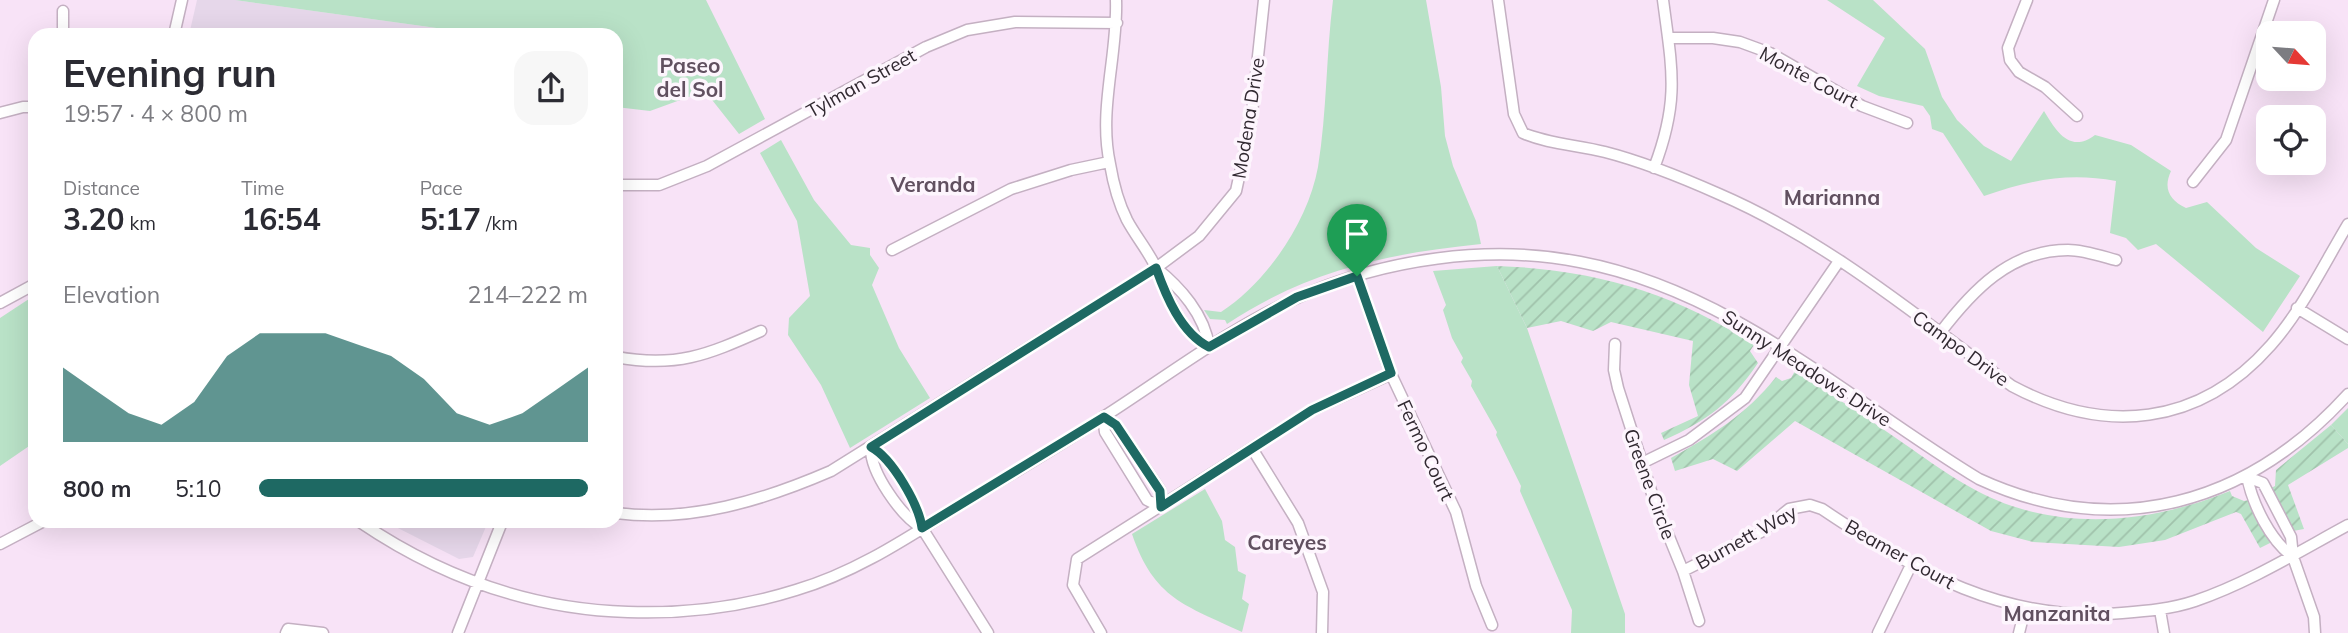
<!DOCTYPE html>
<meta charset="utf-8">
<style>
:root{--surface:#fff;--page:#f7f7f7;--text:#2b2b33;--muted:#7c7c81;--accent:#1e6963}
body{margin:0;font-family:Mulish,sans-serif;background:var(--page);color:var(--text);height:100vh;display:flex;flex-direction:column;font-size:26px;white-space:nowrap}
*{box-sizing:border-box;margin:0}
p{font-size:23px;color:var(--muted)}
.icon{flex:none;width:38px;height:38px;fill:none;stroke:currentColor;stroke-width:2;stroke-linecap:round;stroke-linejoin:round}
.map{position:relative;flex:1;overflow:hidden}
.side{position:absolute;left:28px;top:28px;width:595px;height:500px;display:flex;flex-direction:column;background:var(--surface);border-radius:21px;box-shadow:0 7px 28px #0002}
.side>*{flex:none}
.needle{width:46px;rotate:116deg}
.buttons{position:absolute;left:2256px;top:21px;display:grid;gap:14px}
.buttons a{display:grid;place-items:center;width:70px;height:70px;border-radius:14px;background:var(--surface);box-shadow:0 7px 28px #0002;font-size:35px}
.pin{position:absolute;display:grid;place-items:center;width:60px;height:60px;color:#fff;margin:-72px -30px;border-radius:50% 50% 50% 0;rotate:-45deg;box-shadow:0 0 7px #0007}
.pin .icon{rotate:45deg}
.round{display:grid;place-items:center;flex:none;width:74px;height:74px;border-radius:21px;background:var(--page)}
.summary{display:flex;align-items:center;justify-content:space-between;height:119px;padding:0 35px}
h1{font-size:38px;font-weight:700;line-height:52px}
.figures{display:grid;grid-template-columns:repeat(3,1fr);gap:10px;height:119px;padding:7px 35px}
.figures div{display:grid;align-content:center}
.figures b{font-size:30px;font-weight:700}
.figures small{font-size:19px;font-weight:400}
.figures p{font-size:19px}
.chart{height:196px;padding:14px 35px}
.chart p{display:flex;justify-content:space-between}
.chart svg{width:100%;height:126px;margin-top:7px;fill:var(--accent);opacity:.7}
ul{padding:0 35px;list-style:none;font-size:23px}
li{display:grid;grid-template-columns:112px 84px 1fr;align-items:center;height:52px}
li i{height:18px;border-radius:9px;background:var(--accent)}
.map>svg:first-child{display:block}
</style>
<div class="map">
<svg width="2348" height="633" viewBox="0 0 2348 633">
<defs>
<pattern id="garden-furrows" width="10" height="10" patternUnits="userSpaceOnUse" patternTransform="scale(1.75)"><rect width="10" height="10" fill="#b9e2c7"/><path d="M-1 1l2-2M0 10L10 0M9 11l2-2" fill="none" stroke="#a0c2ab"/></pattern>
</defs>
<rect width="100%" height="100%" fill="#f8e3f7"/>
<!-- education -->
<path fill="#e6d7ea" d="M197,0H235L487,35H189Z
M386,522H488L473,557L459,559Z"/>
<!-- green -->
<path fill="#b9e2c7" d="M235,0H706L765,119L739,134L705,91L650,111L616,107V35H487Z
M1333,0H1426L1441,87L1445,136L1453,166L1476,221L1481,244C1385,254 1309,270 1227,324L1225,320L1210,319L1204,310L1221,312C1267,282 1308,222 1318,167C1327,112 1326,55 1333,0Z
M1827,0H1873L1925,49L1942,97L1957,120L1984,146L2011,161L2044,111C2056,131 2070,154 2095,135L2131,145L2171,171C2163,188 2169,200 2186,208L2207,202L2256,248L2300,276L2263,332L2156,244L2138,250L2126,238L2110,233L2116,181C2068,172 2030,180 1984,196L1943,133L1932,129L1930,116L1923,106L1879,96L1857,86L1885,38Z
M781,140L814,200L851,245L870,248V255L879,268L872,285L899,348L930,398L850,448L821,385L788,335L789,318L810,296L797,221L760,153Z
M1497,266L1527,328L1625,614V633H1571L1572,610L1520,491L1521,486L1496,435L1497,432L1471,386L1472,381L1461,362L1463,358L1452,338L1443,310L1446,305L1433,271Z
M35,295V442L0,466V318Z
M2348,408V444L2331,425Z
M1205,489L1222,521L1225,540L1235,547L1238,571L1246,575L1242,599L1249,604L1242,632C1185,605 1154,599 1132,534Z"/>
<!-- garden -->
<path fill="url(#garden-furrows)" d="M1497,266C1591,269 1675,292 1754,345L1750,351L1758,363C1731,403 1707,421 1664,440L1661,433L1698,416L1689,385L1693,341L1611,322L1593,331L1561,321L1527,328Z
M1795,371C1833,395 1870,420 1906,445C1939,468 1973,493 2012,506C2084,530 2161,519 2230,491L2232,496L2244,501L2249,500L2272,542L2260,548L2241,514L2236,512L2165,540L2119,547L2033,542L1991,531L1795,421L1737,471L1713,459L1675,471L1671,458C1712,435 1746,415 1776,377L1782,381L1791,378Z
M2331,425L2348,444V448L2288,485L2304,529L2293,531L2271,488L2275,486L2276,470Z"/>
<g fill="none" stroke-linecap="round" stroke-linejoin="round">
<!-- minor casing -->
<g stroke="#c4b0c2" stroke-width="13">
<path id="minor" d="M1116,0C1118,54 1098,110 1110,164C1113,182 1119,204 1127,220C1136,237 1150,253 1157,270C1168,298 1181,333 1209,347
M1498,0L1514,114L1523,133C1548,144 1578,145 1605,152C1644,162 1683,178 1719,194C1826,240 1918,317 2012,386C2104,435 2199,427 2271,345C2302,310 2324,264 2348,224
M2027,0L2008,48L2010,60L2019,72L2045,87L2077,116
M63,35V11
M174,35L182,0
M1668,38H1713L1740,42L1770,53L1862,106L1907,123
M0,113L23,107H35
M1654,168C1680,100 1672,69 1663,0
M2193,182L2226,140L2274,0
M616,185H659L707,166L926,47L967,30L1015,22L1117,23
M892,250L1011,189L1071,170L1109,162
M1156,268C1180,287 1205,315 1209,347
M1357,276L1391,374L1456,512L1476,586L1492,625
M0,303L35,284
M2297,308L2348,339
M1940,333C1972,291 2010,250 2068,250C2083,250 2101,256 2116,260
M1615,344L1614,370L1618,388L1654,500L1683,571L1699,621
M616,357C676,368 707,355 761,331
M1103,417L1116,425L1160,490L1161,507L1147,500L1105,432Z
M1253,450L1298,523L1323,592L1322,633
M1642,463L1689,440L1745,398L1839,261
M2247,477L2263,483L2291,537L2293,557L2314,617L2315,633
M2247,477C2253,505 2270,540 2293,557
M616,513C690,523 764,500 831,471L1156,268L1199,236L1236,191L1251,122L1264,0
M360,522C441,577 530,609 628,612C685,614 742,607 796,590C854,573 904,540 955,508C1006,477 1058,447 1108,414C1170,374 1231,327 1299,297C1384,259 1489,244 1580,262C1733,291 1850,401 1979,479C2116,542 2248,504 2348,394
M922,528C901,516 870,472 871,448C892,458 919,505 922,528L988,633
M0,544L42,522
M1683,571L1761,532L1789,509L1810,505L1822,509C1916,572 2005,623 2122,613C2147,611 2171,609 2195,601C2250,582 2298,552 2348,525
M2160,610L2164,633
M286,633L288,629L323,633
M458,633L502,522
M1101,633L1073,585L1077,559L1312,410L1391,374
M1878,633L1911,565
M2019,633L2025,609"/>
</g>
<!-- minor -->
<use href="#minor" stroke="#fff" stroke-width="10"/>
</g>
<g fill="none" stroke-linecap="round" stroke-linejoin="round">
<!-- route casing -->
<g stroke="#fff" stroke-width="14">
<path id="route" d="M1156,268C1166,296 1181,333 1209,347L1297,297L1357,276L1391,373L1312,410L1161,507L1160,491L1116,425L1104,417L922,528C919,505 892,458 871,447Z"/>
</g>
<!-- route -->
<use href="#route" stroke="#1e6963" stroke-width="9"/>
</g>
<g text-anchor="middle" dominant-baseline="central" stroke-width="7" stroke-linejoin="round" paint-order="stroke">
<!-- street labels -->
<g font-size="19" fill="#312931" stroke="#fdf5fd">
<text transform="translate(1809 77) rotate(28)">Monte Court</text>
<text transform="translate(861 83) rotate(-29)">Tylman Street</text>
<text transform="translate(1248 118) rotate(-81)">Modena Drive</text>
<text transform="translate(1961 348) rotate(36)">Campo Drive</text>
<text transform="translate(1807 368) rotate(33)">Sunny Meadows Drive</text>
<text transform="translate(1426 450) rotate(65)">Fermo Court</text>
<text transform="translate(1650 484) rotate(70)">Greene Circle</text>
<text transform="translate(1746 537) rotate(-29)">Burnett Way</text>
<text transform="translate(1900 554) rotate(29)">Beamer Court</text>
</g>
<!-- neighbourhood labels -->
<g font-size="21" font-weight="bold" fill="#615060" stroke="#fdf5fd">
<text x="690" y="65">Paseo<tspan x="690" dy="24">del Sol</tspan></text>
<text x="933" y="184">Veranda</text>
<text x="1832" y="197">Marianna</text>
<text x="1287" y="542">Careyes</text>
<text x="2057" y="613">Manzanita</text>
</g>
</g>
</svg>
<div class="buttons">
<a><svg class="needle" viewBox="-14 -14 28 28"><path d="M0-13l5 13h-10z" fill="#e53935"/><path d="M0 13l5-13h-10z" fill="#7c7c81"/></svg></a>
<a><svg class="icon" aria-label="locate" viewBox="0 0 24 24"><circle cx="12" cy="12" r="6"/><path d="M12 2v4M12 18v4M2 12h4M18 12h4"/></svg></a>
</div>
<div class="pin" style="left:1357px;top:276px;background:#1e9e55"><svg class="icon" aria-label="arrive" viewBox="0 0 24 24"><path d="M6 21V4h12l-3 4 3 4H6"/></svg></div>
<section class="side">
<div class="summary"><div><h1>Evening run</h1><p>19:57 · 4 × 800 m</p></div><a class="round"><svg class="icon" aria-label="share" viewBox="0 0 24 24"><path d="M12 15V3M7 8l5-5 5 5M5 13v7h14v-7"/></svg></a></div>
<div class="figures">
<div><p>Distance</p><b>3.20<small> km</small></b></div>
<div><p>Time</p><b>16:54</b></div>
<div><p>Pace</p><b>5:17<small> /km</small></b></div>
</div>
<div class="chart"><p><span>Elevation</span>214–222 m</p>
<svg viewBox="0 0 160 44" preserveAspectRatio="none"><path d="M0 44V18L10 26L20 34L30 38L40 30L50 14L60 6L70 6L80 6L90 10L100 14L110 22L120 34L130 38L140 34L150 26L160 18V44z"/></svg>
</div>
<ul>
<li><b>800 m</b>5:10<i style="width:100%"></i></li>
</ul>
</section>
</div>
